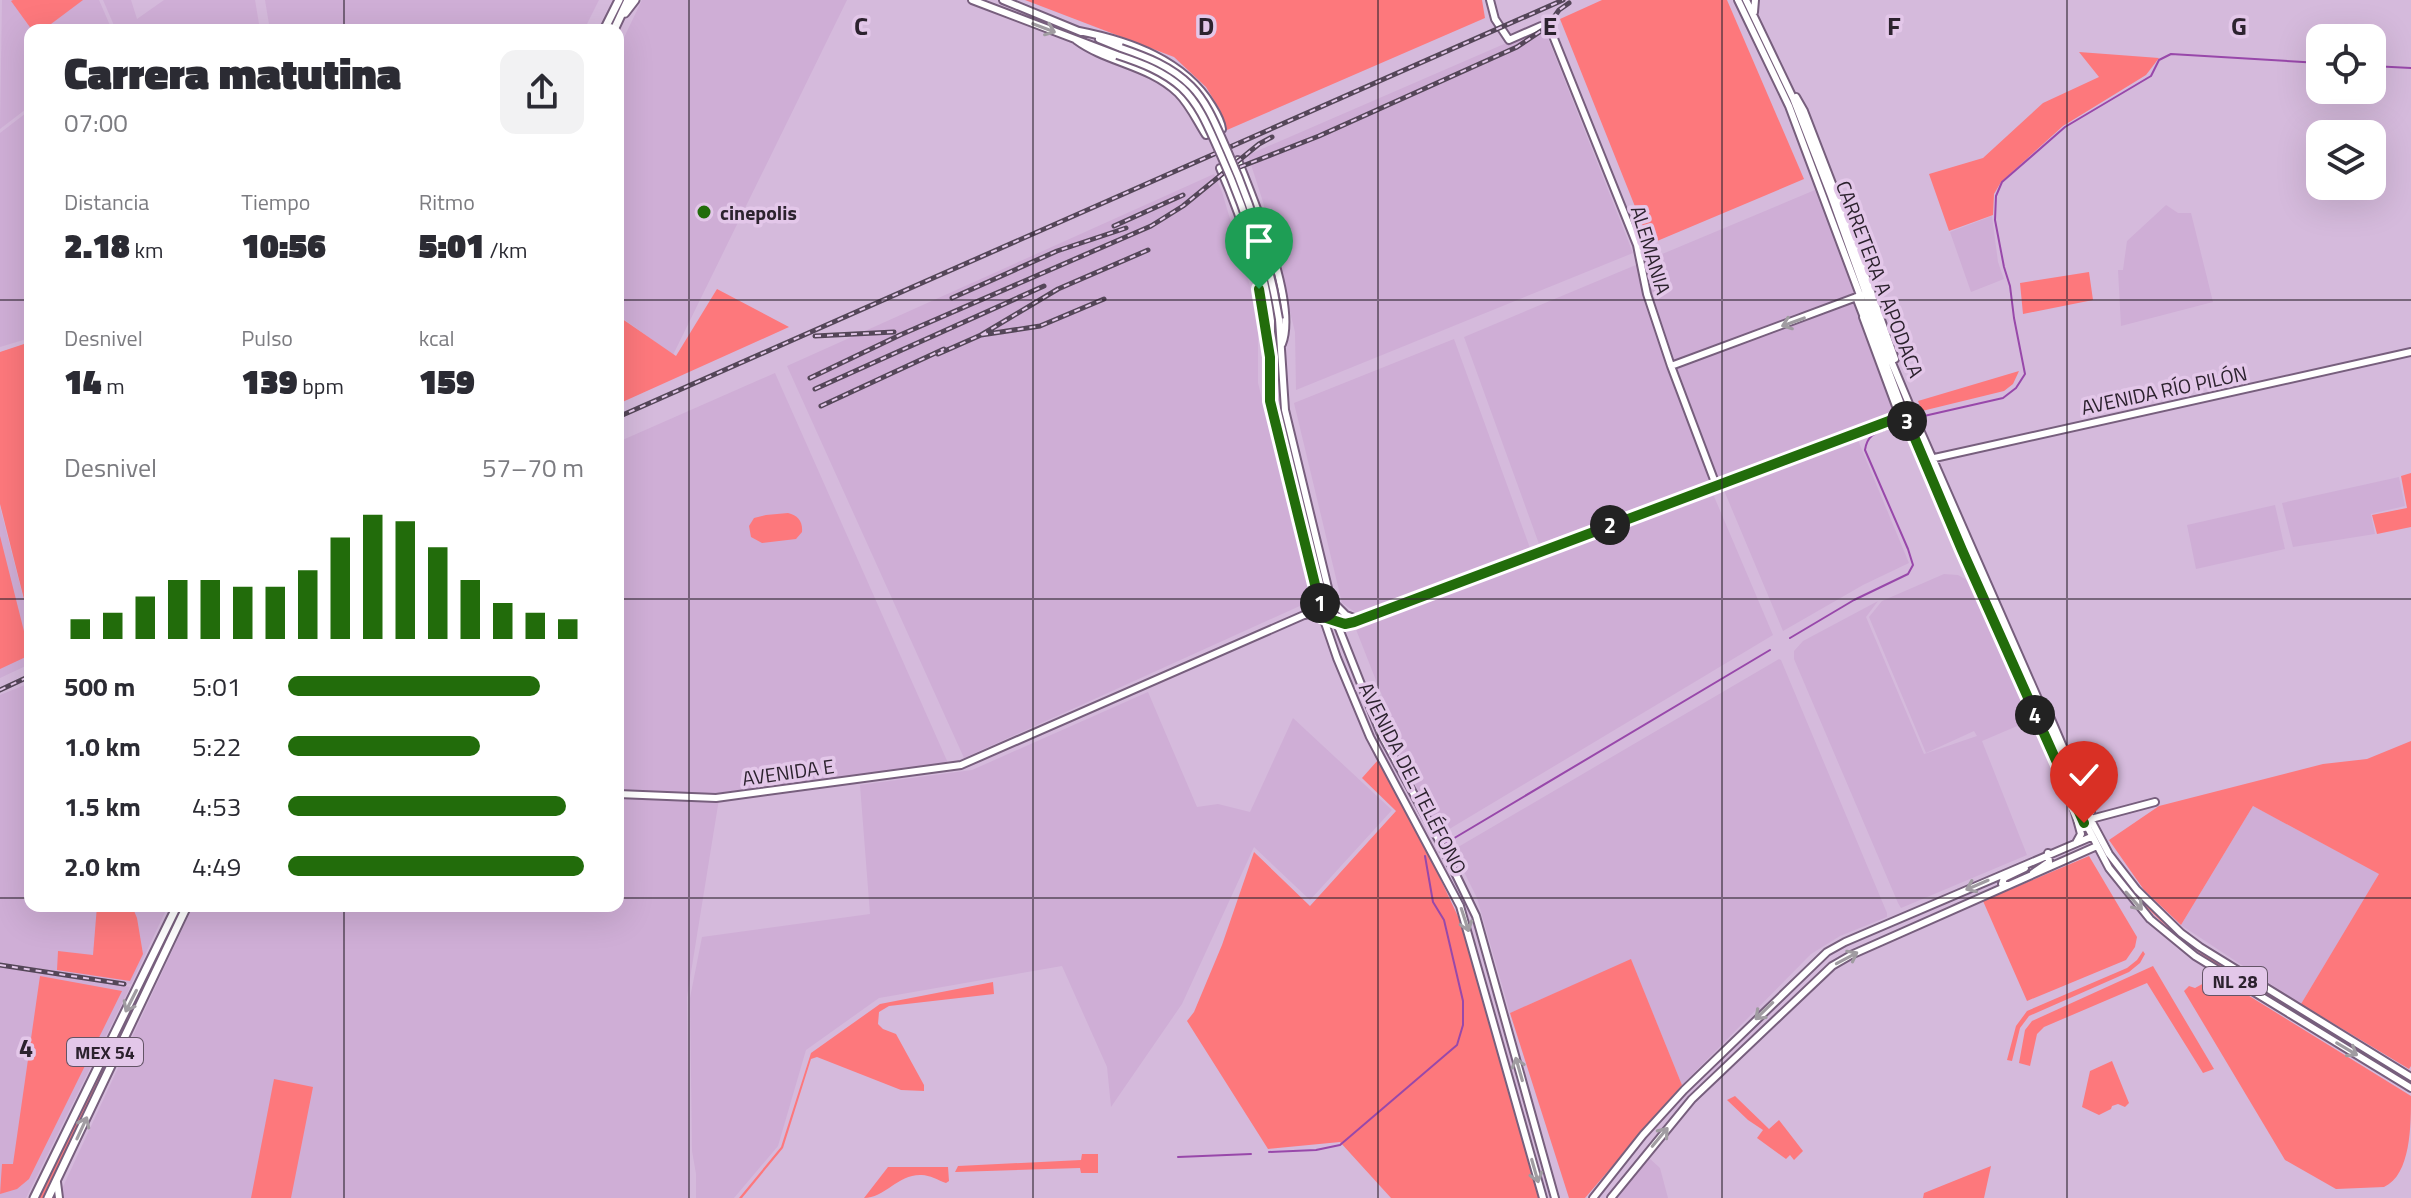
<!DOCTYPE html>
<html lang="es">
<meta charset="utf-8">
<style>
:root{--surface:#fff;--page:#f2f2f3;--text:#2b2b33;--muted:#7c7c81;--accent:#226c0b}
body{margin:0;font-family:"Titillium Web",sans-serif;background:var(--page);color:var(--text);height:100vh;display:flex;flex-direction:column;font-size:30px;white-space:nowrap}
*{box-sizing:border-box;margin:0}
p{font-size:26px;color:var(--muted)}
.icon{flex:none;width:44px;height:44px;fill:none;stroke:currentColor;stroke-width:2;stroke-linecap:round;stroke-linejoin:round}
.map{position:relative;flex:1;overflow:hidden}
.details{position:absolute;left:24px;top:24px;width:600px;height:888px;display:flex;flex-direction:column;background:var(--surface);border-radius:16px;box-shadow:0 8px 32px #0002}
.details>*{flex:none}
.tools{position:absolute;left:2306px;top:24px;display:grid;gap:16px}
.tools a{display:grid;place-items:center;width:80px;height:80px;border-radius:16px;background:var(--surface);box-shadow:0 8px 32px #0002;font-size:40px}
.pin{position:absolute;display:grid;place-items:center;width:68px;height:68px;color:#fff;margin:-82px -34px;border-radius:50% 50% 50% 0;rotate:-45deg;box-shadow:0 0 8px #0007}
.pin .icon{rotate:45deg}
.km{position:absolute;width:40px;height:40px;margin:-20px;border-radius:50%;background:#222;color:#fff;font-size:22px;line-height:40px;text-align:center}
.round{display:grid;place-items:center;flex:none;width:84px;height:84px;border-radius:16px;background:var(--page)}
.summary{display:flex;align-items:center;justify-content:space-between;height:136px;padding:0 40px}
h1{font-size:44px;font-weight:800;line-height:60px}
.metrics{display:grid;grid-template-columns:repeat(3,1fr);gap:12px;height:136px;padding:8px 40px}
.metrics div{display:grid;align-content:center}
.metrics b{font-size:34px;font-weight:800}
.metrics small{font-size:22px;font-weight:400}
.metrics p{font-size:22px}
.chart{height:224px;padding:16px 40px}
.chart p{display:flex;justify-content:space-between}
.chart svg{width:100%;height:144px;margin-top:8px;stroke:var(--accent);stroke-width:6}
ul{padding:0 40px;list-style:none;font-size:26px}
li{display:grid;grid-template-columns:128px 96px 1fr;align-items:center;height:60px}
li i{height:20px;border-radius:10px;background:var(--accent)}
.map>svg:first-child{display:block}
</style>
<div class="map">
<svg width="2411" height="1198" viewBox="0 0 2411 1198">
<rect width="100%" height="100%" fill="#d5badc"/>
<!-- built -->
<path fill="#cfaed6" d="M2,0H99L112,30H30V106L0,129Z
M103,0H131L137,19L164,0H255L260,30H116Z
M265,0H599L584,30H270Z
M642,0H847L673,355L618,315V50Z
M1545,31L1633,253L1296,390L1295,332L1263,202L1248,155L1532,32Z
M30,110V338L0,347V133Z
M1214,174L1222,192L1250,286L1258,334V383L1313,600L964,758L787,366Z
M1815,190L1898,410L1539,544L1464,337Z
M2166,205L2178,213H2191L2213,302L2121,326L2118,270H2123L2127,241Z
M1992,216L1998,262L2004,279L1971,292L1950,232Z
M1454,339L1530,548L1363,612H1355L1342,603L1294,403Z
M775,373L948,763L708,794L618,791V442Z
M1857,438L1909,563L1863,585L1783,631L1723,488Z
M2399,477L2405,506L2371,514L2375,534L2293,547L2282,503Z
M1713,494L1773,635L1441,834L1384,724L1392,721L1355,627Z
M2275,505L2285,549L2196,569L2187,525Z
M0,507L30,624V664L0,678Z
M1944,574L1958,575L1969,581L2029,721L1982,741L2027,855L1901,908L1898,903L1794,659V651L1803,641L1878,601L1866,617L1924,754L1977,736L1974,731L1926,753L1869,617L1882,601Z
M1779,659L1781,660L1887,913V917L1840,936L1811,954L1682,1085L1631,960L1510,1013L1477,898L1453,850Z
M30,683V906H168L131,984L0,962V695Z
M1148,692L1197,807L1218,804L1250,812L1293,718L1392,810L1310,900L1254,847L1182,1004L1111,1107L1107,1067L1062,966L879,998L806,1050L778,1146L734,1198H696V1174L692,1151L690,998L702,937L870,914L860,785L972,770Z
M618,796L719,799L687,997L689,1198H62L61,1191L193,906H618Z
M2253,806L2380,874L2301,1004L2181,925Z
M0,966L130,987L26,1198H0Z
M1648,1157L1660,1168L1668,1198H1616Z"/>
<!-- green -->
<path fill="#fd787c" d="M13,0H83L43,30H32L11,1Z
M1025,0H1482L1485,18L1227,130L1220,110L1206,87L1174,57Z
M1602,0H1727L1804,179L1650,244L1560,19Z
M2079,52L2159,58L2146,75L2063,126L2001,182L1994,194L1993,215L1949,231L1929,174L1983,158L2043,103L2099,77Z
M2089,272L2093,300L2023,314L2020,283Z
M717,289L789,327L618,404V316L676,356Z
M30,342V623L0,504V352Z
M2019,371L2013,384L2004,391L1922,411L1918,401Z
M2411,473V527L2377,534L2372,515L2407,508L2401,476Z
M788,513C798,515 803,522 802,532L796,539L762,543L751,537L749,526L754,518L766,515Z
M0,536L30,655L0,669Z
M2411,741V1066L2409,1069L2301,1004L2379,874L2253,806L2181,925L2144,890L2109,840L2159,806L2323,764L2367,759Z
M1378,760L1431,859L1462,925L1494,1030L1539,1198H1391L1340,1142L1268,1149L1187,1021L1194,1012L1222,945L1254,852L1310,906L1396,811L1362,778Z
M2102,850L2129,888L2188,942L2411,1082V1084C2369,1059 2327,1033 2285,1008C2214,965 2146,923 2102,850Z
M2089,856L2137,937L2135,947L2126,960L2027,1001L1983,901Z
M97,906H132L137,918L143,954L130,981L57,970L58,951L93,955Z
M2143,951L2145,954L2140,963L2129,972L2029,1016L2020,1028L2012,1061L2007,1060L2016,1026L2027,1011L2127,968L2137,960Z
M1631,959L1682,1085L1585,1198H1569L1510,1013Z
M2153,966L2214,1069L2203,1073L2147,983L2044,1027L2037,1034L2030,1066L2019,1063L2025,1030L2032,1021Z
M151,971L110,1065L46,1198H38L119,1029Z
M40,976L122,991L29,1179L17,1189L0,1194L2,1164H13Z
M2217,980L2225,981L2411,1096C2411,1125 2411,1175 2384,1187L2336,1189L2285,1160L2184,991L2189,986L2195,988L2206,982Z
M993,982L994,994L889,1006L879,1012L878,1024L883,1029L896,1034L924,1085V1091L901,1090L817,1057L811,1059L783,1148L742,1198H739L781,1147L811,1053L880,1004Z
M2112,1061L2129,1103L2125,1107L2118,1104L2112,1106L2111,1109L2099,1115L2082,1107L2090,1071Z
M274,1079L313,1087L291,1198H251Z
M1735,1096L1769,1129L1779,1120L1803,1151L1794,1160L1790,1155L1786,1159L1757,1138L1763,1130L1748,1120L1727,1100Z
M1082,1154H1098V1173H1081L1080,1168L955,1172L958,1166L1081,1160Z
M1991,1166L1984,1198H1923L1924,1193Z
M888,1167H948L949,1181L946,1183C938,1180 928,1174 920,1175C898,1175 884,1198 864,1198Z"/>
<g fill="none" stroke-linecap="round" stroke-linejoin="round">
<!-- stream -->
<path stroke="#9848aa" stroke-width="2" d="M2372,66L2411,68
M1924,416L2003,398L2016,388L2025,374L2014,318L2010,286L2004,267L1995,220L1996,196L2002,182L2065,127L2151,76L2159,60L2171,54L2320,63
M1790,638L1854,600L1908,574L1913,565L1908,549L1865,450C1867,436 1874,433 1887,429
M1446,843L1770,650
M1269,1152L1316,1150L1340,1145L1457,1045L1463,1025V1001L1444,920L1433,902L1425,856
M1178,1157L1251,1154"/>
<!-- major casing -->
<g stroke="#775f7d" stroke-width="10">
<path id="major" d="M972,0L1117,55
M1003,0L1081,32
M1490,0L1495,19L1509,40L1541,26H1545L1551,31L1637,245L1647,294L1671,366L1716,485
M1738,0L1789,106L1911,431L1962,550L2072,797L2109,868L2150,919L2195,956L2411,1088
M1746,0L1793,98L1831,196L1884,344L1920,430L2093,824L2109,854L2137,890L2181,933L2200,947L2411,1077
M1754,12L1755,0
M1099,39L1121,48
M1076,40C1107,63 1149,65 1178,93C1190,105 1197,121 1206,135L1222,129C1221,121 1217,114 1212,106C1184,60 1130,41 1079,31
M1796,97L1804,111L1838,199L1895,359
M1238,160C1254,201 1298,303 1282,344
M1220,168C1237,207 1251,246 1259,287C1263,308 1264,329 1268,349
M1856,297L1863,315
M1865,312L1863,317L1900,417
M1279,319L1285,410L1336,621L1380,732L1442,846L1476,916L1555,1198
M1271,321L1270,401L1323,617L1337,658L1370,737L1460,906L1543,1198
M1671,366L1862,295
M1930,459L2411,352
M1333,602L1346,615L1359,620
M2048,712L2091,812
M618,794L716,798L961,765L1304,615C1322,611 1336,625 1354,622L1905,415
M2072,801L2081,834L2076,843
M2079,826L2091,819L2155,802
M2033,873L2049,862L2048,853
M2008,885L2002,884L2004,878L2025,868
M57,1182L59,1198
M1593,1198L1643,1135L1684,1090L1827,952L1845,942L2091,837
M1611,1198L1692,1099L1832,966L1851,955L2097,846"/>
</g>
<!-- highway casing -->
<g stroke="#775f7d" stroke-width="11">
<path id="highway" d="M625,13L635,0
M604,30L619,0
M614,30L628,0
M34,1198L177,906
M48,1198L187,906"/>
</g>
<!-- major -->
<use href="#major" stroke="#fff" stroke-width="6"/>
<!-- highway -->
<use href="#highway" stroke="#fff" stroke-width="7"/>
<!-- rail casing -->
<g stroke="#544658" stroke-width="5">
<path id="rail" d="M1240,167L1319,136L1517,47L1547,27L1559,10L1569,3
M1114,226L1183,195
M952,298L1057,251L1126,228
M981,335L1058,289L1148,250
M815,336L894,332
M938,354L981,335L1040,326L1104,299
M810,378L900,335L1151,226L1183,206L1259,144L1272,137
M815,389L1044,286
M821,406L944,349
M618,417L1563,0
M0,690L30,676
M0,965L124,984"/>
</g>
<!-- rail -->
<use href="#rail" stroke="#e3c7e9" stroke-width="2" stroke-dasharray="6" stroke-linecap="butt"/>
<!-- major-bridge casing -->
<g stroke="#775f7d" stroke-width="10" stroke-linecap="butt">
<path id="major-bridge" d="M1121,48C1147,57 1171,66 1191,86C1208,103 1217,128 1227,150C1252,206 1269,258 1279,319
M1117,55C1141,63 1163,71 1182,88C1200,105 1209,129 1219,151C1244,206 1263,261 1271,321"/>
</g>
<!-- major-bridge -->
<use href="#major-bridge" stroke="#fff" stroke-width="6"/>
</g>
<!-- one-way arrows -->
<defs><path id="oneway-shaft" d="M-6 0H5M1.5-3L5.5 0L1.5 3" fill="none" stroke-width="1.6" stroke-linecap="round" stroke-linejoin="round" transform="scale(2)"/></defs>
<g stroke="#a09ca1">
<use href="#oneway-shaft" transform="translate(1044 28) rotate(21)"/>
<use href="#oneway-shaft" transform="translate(1793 322) rotate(160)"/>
<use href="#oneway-shaft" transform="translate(1977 885) rotate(157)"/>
<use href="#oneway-shaft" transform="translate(2134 901) rotate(48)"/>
<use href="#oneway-shaft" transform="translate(1465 920) rotate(72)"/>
<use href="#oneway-shaft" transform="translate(1847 958) rotate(-28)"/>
<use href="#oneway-shaft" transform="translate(131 1001) rotate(117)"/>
<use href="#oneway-shaft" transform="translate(1764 1011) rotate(136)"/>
<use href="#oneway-shaft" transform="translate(2347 1049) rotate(31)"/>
<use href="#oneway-shaft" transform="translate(1519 1069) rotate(-106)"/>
<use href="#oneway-shaft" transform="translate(82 1128) rotate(-65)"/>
<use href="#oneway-shaft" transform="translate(1660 1137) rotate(-50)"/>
<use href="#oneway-shaft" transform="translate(1535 1171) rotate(74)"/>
</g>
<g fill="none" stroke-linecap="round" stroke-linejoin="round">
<!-- route casing -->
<g stroke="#fff" stroke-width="16">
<path id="route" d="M1259,289L1270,357V401L1323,617L1345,624L1354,622L1905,415L1962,550L2084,823"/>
</g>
<!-- route -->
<use href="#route" stroke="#226c0b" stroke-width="10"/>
</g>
<!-- grid -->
<path fill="none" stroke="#2c222e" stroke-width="2" stroke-opacity="0.55" d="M344,0V30M689,0V1198M1033,0V1198M1378,0V1198M1722,0V1198M2067,0V1198M0,300H30M618,300H2411M0,599H30M618,599H2411M0,898H30M618,898H2411M344,906V1198"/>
<!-- markers -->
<circle fill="#226c0b" stroke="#e3c7e9" stroke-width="3" cx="704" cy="212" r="8"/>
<g text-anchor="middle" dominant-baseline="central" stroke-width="7" stroke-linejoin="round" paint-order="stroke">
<!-- shield labels -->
<g fill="#e3c7e9" stroke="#635466" stroke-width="2">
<rect x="2203" y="967" width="64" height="28" rx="6"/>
<rect x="67" y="1038" width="76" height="28" rx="6"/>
</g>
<g font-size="18" font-weight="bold" fill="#2c222e">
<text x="2235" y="981">NL 28</text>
<text x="105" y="1052">MEX 54</text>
</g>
<!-- poi labels -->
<g font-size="20" font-weight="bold" fill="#2c222e" stroke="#e3c7e9" text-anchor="start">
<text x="720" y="212">cinepolis</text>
</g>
<!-- street labels -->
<g font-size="20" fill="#2c222e" stroke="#e3c7e9">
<text transform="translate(1651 250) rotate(73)">ALEMANIA</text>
<text transform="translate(1880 279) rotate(69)">CARRETERA A APODACA</text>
<text transform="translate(2164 390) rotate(-12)">AVENIDA RÍO PILÓN</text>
<text transform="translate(788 772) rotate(-8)">AVENIDA E</text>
<text transform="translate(1413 778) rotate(63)">AVENIDA DEL TELÉFONO</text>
</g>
</g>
<g font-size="26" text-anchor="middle" font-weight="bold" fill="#2c222e" stroke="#e3c7e9" stroke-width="7" stroke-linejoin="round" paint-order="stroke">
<text x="861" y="35">C</text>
<text x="1206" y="35">D</text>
<text x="1550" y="35">E</text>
<text x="1894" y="35">F</text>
<text x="2239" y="35">G</text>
<text x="26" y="1057">4</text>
</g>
</svg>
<div class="tools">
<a><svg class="icon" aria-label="locate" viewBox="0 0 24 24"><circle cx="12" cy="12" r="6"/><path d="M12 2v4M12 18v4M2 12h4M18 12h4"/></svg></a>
<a><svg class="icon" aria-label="layers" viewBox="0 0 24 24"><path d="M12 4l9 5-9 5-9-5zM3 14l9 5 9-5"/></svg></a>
</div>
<div class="pin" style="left:1259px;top:289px;background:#1e9e55"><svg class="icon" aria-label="arrive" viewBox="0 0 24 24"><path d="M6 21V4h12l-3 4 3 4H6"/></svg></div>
<div class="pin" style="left:2084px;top:823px;background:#d93025"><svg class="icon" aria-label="check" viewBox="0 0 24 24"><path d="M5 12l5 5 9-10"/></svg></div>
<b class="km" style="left:1320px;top:603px">1</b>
<b class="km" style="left:1610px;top:525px">2</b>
<b class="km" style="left:1907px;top:421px">3</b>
<b class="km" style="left:2035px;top:715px">4</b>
<section class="details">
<div class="summary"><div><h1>Carrera matutina</h1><p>07:00</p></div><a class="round"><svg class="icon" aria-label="share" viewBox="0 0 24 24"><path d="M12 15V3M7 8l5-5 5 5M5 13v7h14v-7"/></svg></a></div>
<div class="metrics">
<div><p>Distancia</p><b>2.18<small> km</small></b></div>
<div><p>Tiempo</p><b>10:56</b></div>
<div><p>Ritmo</p><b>5:01<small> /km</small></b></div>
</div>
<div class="metrics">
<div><p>Desnivel</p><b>14<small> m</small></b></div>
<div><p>Pulso</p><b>139<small> bpm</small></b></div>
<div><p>kcal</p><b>159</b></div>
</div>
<div class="chart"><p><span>Desnivel</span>57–70 m</p>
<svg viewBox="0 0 160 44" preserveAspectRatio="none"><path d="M5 44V38M15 44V36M25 44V31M35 44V26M45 44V26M55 44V28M65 44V28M75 44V23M85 44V13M95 44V6M105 44V8M115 44V16M125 44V26M135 44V33M145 44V36M155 44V38"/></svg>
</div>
<ul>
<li><b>500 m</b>5:01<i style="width:85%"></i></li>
<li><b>1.0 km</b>5:22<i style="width:65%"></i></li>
<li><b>1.5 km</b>4:53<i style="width:94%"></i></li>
<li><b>2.0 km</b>4:49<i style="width:100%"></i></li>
</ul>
</section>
</div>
